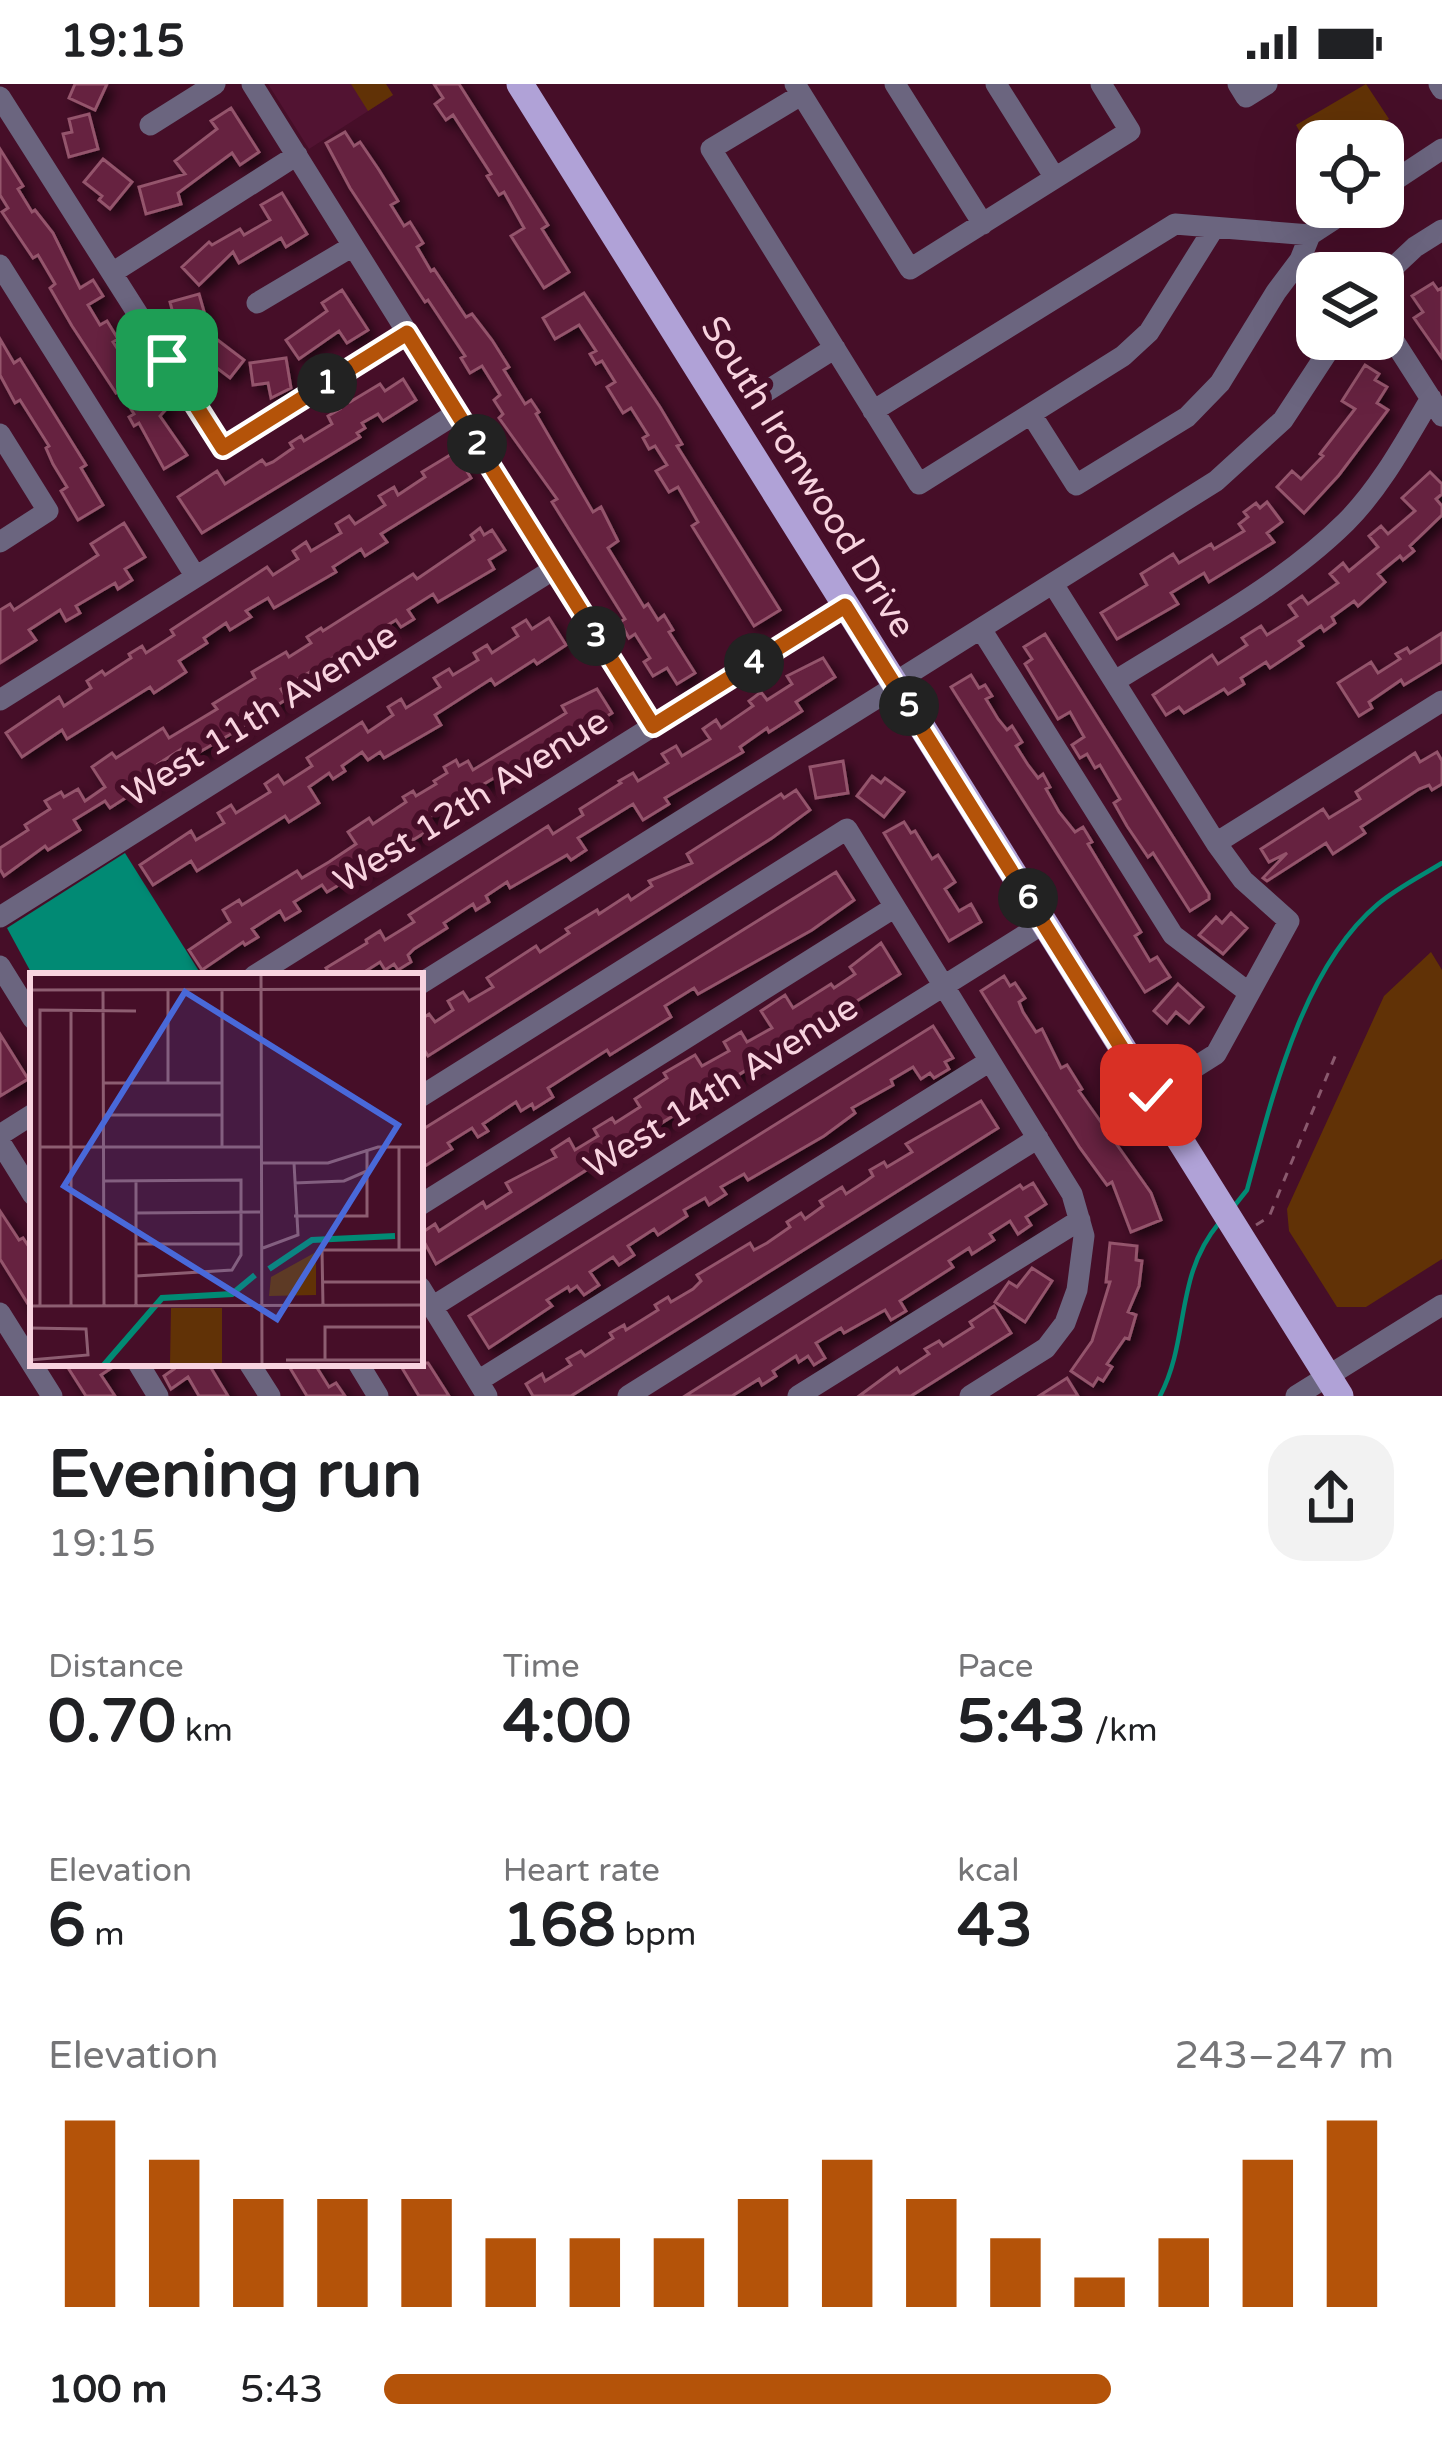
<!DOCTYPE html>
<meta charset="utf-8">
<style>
:root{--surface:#fff;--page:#f2f2f2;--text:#202124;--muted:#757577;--accent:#b45309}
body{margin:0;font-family:"Varela Round",sans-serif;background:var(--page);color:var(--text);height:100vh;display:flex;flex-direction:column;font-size:45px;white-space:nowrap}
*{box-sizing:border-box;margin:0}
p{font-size:39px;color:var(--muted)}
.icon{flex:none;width:66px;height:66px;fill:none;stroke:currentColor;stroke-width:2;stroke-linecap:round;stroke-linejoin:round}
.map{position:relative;height:1312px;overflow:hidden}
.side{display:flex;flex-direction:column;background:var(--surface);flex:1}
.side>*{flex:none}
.fabs{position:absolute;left:1296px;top:36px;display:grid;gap:24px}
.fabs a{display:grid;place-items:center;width:108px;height:108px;border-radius:24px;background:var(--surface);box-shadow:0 12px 48px #0002;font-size:60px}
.pin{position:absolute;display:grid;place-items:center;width:102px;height:102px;color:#fff;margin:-51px;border-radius:24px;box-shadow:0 6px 18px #0006}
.km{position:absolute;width:60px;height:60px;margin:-30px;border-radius:50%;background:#222;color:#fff;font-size:33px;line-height:60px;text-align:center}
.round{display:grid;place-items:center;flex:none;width:126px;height:126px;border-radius:36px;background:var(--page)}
.head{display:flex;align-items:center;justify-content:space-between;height:204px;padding:0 48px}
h1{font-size:66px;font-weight:800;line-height:90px}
.metrics{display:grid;grid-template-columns:repeat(3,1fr);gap:18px;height:204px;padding:12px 48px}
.metrics div{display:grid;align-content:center}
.metrics b{font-size:60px;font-weight:800}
.metrics small{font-size:33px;font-weight:400}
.metrics p{font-size:33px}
.chart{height:336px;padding:24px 48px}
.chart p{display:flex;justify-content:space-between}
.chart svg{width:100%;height:216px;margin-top:12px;stroke:var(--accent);stroke-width:6}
ul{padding:0 48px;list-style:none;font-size:39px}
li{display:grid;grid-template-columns:192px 144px 1fr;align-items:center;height:90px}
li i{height:30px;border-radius:15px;background:var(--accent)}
.status{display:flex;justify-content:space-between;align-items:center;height:84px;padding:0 60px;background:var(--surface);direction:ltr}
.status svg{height:33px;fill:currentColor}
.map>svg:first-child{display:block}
</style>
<div class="status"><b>19:15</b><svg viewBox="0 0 49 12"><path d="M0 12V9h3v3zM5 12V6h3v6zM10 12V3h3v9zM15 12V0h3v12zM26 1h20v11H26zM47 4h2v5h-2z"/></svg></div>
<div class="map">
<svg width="1442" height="1312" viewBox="0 0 1442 1312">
<defs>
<filter id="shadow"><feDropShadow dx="6" dy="6" stdDeviation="6" flood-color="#0009"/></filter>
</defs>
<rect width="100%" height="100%" fill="#460e28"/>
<!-- built -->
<path fill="#521332" d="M268,0H386L393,11L309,65Z"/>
<!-- green -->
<path fill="#613206" d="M351,0H386L393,11L368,27Z
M1366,0L1389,35L1352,57H1317V78L1296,41Z
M1431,868L1442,886V1175L1366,1223H1337L1289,1147L1287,1125L1384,912Z"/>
<!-- water -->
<path fill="#018a74" d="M125,769L202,892H33L7,844Z"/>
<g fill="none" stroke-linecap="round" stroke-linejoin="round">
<!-- stream -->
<path stroke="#018a74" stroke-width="4.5" d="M1235,1121L1247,1106C1272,1014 1302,884 1378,820C1397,804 1421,792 1442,779
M1160,1312C1190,1255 1174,1193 1219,1139"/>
</g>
<!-- building -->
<path fill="#66203f" stroke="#94546c" stroke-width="3" filter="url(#shadow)" d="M75,0H107L95,26L69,14Z
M434,0H459L548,141L542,145L569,188L544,204L511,152L524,144L504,108L499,111L487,92L491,90L453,31L446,36L435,20L443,14Z
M231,24L259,68L240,81L232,69L178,109L181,120L146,130L139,103L185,90L175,77L217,45L211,37Z
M89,30L98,65L69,73L63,50L72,48L69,35Z
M345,48L354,62L360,58L379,86L398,117L391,121L404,142L410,138L423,159L417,163L431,187L434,185L466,233L472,230L492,256L509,283L504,286L525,320L531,316L539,328L536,330L593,428L601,423L618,457L608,464L644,523L648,520L658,536L664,531L673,546L669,548L695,589L677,600L667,584L653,592L644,578L650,574L635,550L629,554L620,538L625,535L552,418L557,415L499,334L503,330L494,316L500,311L482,282L470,289L461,274L465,272L428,216L425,218L350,104L326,59Z
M0,65L23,102L18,105L32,128L35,126L53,149L80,204L93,196L103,212L88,221L100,241L107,237L118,255L113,258L142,303L147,300L157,316L162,312L168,323L160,332L187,371L164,385L139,339L134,342L129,333L134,330L120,307L116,309L72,242L50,204L55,200L38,171L33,174L2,128L8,124L0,111Z
M103,75L132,98L110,125L99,116L102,112L84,98Z
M282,109L307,150L286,163L281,154L239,179L233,168L199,201L182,183L209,158L212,161L240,145L244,151L270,136L261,121Z
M1433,199L1438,206L1442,204V274L1414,234L1423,228L1412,212Z
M342,206L368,246L347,259L339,247L299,275L286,256L327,227L322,219Z
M584,209L660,323L682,360L677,362L780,526L754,542L692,442L698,438L678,403L669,408L656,387L667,381L655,362L649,365L643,354L648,351L631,324L623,329L607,303L615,298L602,277L596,280L590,270L596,267L579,241L555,255L543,234Z
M199,210L209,245L186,252L182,235L175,237L170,218Z
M215,254L244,276L230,294L201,272Z
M0,255L14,279L20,275L86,381L81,384L103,421L78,436L61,407L67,403L53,380L46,364L49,362L20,316L15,319L0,291Z
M286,274L291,304L271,314L268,299L253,301L250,279Z
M1365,281L1379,290L1375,296L1387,303L1377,319L1388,326L1339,391L1304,429L1277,403L1292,387L1301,395L1323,372L1320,370L1355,325L1342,317Z
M403,295L416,316L383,337L378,330L362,339L365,344L357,349L360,353L202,449L178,413L217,387L225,400L262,376L266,381L273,378L293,364L290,359L301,352L304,357L332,340L328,332L340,325L337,319L347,313L350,318L380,300L385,307Z
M455,368L471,394L381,450L387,458L365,472L361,465L333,483L336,488L274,524L268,514L246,527L251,533L230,546L226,539L204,554L207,559L179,577L186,588L154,609L150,603L67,655L62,646L22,673L6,649L59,613L64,622L91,604L87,597L102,587L105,591L131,574L129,570L142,562L146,569L174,551L171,546L267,483L273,491L298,475L293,467L306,458L311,467L341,449L336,440L349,432L355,440L385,421L379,412L394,403L398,411L425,393L422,388Z
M1430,388L1442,400V410L1436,415L1442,422V431L1410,462L1414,467L1403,476L1400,472L1378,490L1385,498L1358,522L1354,517L1332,533L1335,539L1324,547L1321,542L1299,557L1303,562L1270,584L1266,578L1241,594L1244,600L1228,610L1224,605L1184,629L1179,623L1166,631L1153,611L1212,571L1218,580L1247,561L1242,554L1261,542L1267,551L1297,532L1289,521L1302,512L1308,520L1338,499L1330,490L1343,479L1349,487L1378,463L1369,452L1381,442L1388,450L1415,427L1402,414Z
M1267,418L1282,438L1267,449L1274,458L1209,498L1204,489L1171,509L1178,520L1117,555L1101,529L1147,501L1141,490L1173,470L1179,479L1211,460L1214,465L1244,447L1239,440L1248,433L1244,428L1256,419L1260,424Z
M124,439L145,473L125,485L132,496L118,505L115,499L76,522L80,529L66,537L60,526L29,546L36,556L0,579V526L10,520L14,526L98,471L91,460Z
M480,444L484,451L492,446L505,466L489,476L494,485L438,518L433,510L408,526L414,535L401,543L396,536L368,553L373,561L359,569L355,561L329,576L335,586L320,594L315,585L281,605L287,615L274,623L268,615L240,632L245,641L231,650L189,674L183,664L158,680L164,689L110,724L105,717L74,736L80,746L48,766L45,762L4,792L0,785V764L28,746L25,741L50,725L45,717L61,708L64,713L78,705L85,717L105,703L92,683L112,669L116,674L163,644L169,654L217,625L213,620L255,594L252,588L286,568L289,573L311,559L307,553L321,544L323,547L413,490L417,495L474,456L471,451Z
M549,534L566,561L537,580L534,576L495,601L491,595L435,631L441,641L384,674L380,668L368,676L362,668L342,682L345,687L333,695L329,689L309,703L319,719L289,738L285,732L197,787L191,777L153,801L140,781L191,747L196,756L224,739L218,729L231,721L236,729L270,708L265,700L278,691L284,700L312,682L307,674L362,638L368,648L393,631L388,623L401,615L406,624L440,603L434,594L449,585L453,591L478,576L474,569L487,561L492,569L518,552L513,544L526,536L532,545Z
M1442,549V578L1404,601L1401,596L1369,618L1372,624L1359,632L1338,599L1371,578L1378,589L1400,575L1396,570L1407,564L1410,569Z
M1045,550L1209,810V815L1190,827L1153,769L1148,773L1127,742L1114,719L1120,715L1100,681L1095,684L1087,670L1080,674L1072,661L1084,653L1070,628L1058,635L1025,580L1032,575L1024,563Z
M823,574L835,593L796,618L802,627L769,648L767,644L740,663L743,668L665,714L669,720L643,736L633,720L578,754L586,766L571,776L567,771L510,804L507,798L486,812L489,818L476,826L473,820L444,839L447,844L414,865L408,871L411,878L398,886L394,880L385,886L380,878L358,892H331L326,884L367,859L366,856L380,847L385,856L414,838L409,831L548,742L553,750L583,731L580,725L621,699L619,697L633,689L638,697L668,679L662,670L676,662L682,672L710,655L703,645L716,636L721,644L753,622L749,617L761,608L767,616L792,600L787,592Z
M971,591L979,604L985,601L992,612L986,615L998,635L1007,646L1012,642L1022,658L1016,662L1028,681L1038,694L1043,690L1050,703L1046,705L1059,728L1075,748L1083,743L1092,758L1088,760L1141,848L1135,852L1150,877L1157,873L1170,893L1145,908L951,603Z
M597,605L612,629L498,700L494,694L462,713L467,721L454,729L449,721L420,739L426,748L413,756L407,747L378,766L384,774L327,808L322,801L294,818L300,827L285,836L280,827L252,845L258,853L245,861L243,858L202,886L189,866L230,838L223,826L239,816L242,821L297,787L302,794L329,778L356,760L348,748L369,734L373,740L406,718L403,713L413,707L416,712L436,700L434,697L447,689L444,683L456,676L459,682L468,677L473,686L566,629L562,622Z
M1437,668L1442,677V700L1432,706L1429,701L1419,705L1361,743L1365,749L1333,770L1326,759L1267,797L1263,794L1287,769L1269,778L1261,765L1323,725L1329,734L1360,715L1356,708L1415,669L1420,678Z
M843,677L848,709L816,714L810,683Z
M872,692L881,699L885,694L904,708L884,733L857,712Z
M796,706L810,726L772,754L428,972L420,959V936L429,930L435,938L453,926L448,917L463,908L469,917L493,903L487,894L536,862L540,868L569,849L566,845L597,826L599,830L628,811L631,816L652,802L649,797L692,779L687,770L781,710L784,714Z
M904,738L911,749L915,747L932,775L938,771L955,798L945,805L959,827L971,820L981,838L949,857L884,749Z
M836,788L854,816L812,846L698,910L694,904L665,922L671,933L610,971L607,966L548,1004L553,1013L534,1025L532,1020L521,1027L516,1018L483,1040L488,1047L478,1053L472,1044L448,1059L452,1065L420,1085V1047Z
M1231,829L1247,844L1223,870L1199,851L1216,833L1222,839Z
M881,859L900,890L436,1180L420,1150L435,1140L439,1147L483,1118L486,1124L511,1108L506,1099L556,1073L552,1066L569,1055L575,1066L598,1052L594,1045L612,1034L615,1039L640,1023L635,1015L667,994L664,989L695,971L702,982L729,967L724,958L741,948L747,958L772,944L761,927L785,911L793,924L831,900L834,904L855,890L850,883Z
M1004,892L1010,902L1015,899L1025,914L1019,918L1023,928L1036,948L1042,945L1061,984L1067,981L1082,1005L1079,1007L1151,1109L1161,1136L1131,1148L1112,1098L1107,1101L1080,1064L981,907Z
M1178,900L1203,923L1189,939L1176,928L1167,939L1154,927Z
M933,942L953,974L945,978L949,985L934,994L930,989L921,995L913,983L891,996L893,1001L852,1024L855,1029L824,1052L748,1096L744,1090L721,1103L726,1110L709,1121L705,1114L684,1126L687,1132L658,1151L654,1145L628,1162L634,1171L619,1181L613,1173L590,1188L599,1201L584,1211L577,1202L570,1207L568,1203L547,1216L552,1222L489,1264L469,1232Z
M0,950L28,995L0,1012Z
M981,1017L998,1044L571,1312H533L526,1300L542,1290L545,1297L571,1281L567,1275L581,1267L585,1272L613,1254L610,1249L624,1241L626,1246L658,1226L655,1221L668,1213L671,1218L693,1205L701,1197L697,1191L750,1159L754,1166L767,1159L790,1143L787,1138L801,1129L805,1135L823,1122L820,1117L842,1103L846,1110L866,1097L873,1092L870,1086L884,1078L887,1083L912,1068L906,1060Z
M1033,1099L1046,1120L1026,1133L1031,1141L1018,1150L1010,1137L990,1150L994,1156L972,1170L969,1164L949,1177L953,1183L900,1217L906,1227L891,1236L885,1226L844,1249L841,1244L816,1259L825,1274L814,1281L808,1272L799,1278L796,1272L773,1287L776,1292L762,1301L759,1295L732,1312H685L1020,1101L1023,1105Z
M0,1127L19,1156L23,1154L33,1169V1228L0,1175Z
M1110,1159L1137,1162L1136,1176L1142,1177L1139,1202L1128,1228L1136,1231L1129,1255L1125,1254L1107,1280L1112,1283L1103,1297L1098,1294L1093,1302L1071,1287L1092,1257L1110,1198H1106Z
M1032,1184L1052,1197L1025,1238L995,1218L1009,1198L1017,1203Z
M994,1222L1011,1249L911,1312H859L897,1284L900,1289L929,1270L925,1265L939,1257L943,1262L973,1243L970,1238Z
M65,1279H119L101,1291L115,1312H86Z
M170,1279H208L228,1312H199L188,1293L171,1305L164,1292L174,1285Z
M287,1279H314L329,1303L336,1299L345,1312H307Z
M399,1279H428L449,1312H419Z
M1067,1294L1078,1312H1039Z"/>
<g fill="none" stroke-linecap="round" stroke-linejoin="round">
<!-- path -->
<path stroke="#8a596e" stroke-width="3" stroke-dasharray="9 9" stroke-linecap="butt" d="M1256,1141L1269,1133L1336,970"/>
<!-- minor -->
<path stroke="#6b657f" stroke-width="21" d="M252,0L653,642
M795,0L910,185L1130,47L1101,0
M895,0L983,140
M996,0L1055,94
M1238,0L1246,13L1267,0
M1439,0L1442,5
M801,11L711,65L919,400L1123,272L1149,248L1214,144
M0,13L223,364L407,249
M150,41L215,0
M1383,104L1442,65
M0,181L196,493
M112,189L297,71
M1383,193L1415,163L1442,146
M257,219L353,162
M1383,240L1442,332
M762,310L835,264
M873,327L1175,140L1310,151
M1031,330L1076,401L1187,333L1220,299L1276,208L1300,176L1310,151L1353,123
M0,350L48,427L0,458
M1053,500L1216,759L1243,796L1289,837L1216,970L1151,1011
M981,545L1173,851L1248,908
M1115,597C1193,548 1280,503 1346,438C1381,403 1406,356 1431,314
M894,599L1216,397L1283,336L1336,255
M0,616L457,329
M1216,759L1442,617
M0,833L554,485
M0,882L33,935
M254,892L845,522
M420,900L896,602
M420,1013L847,745L1072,1110L1084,1152L1077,1206L1065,1239L1046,1264L970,1312
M0,1051L33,1030
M0,1058L33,1111
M420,1121L895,823
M420,1203L487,1312
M432,1223L1044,839
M0,1229L52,1312
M138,1279L158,1312
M249,1279L270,1312
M358,1279L378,1312
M478,1297L990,977
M628,1312L1038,1054
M798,1312L1080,1136
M1296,1312L1442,1221"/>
<!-- major -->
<path stroke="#b0a2d7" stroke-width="27" d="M520,0L1340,1312"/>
</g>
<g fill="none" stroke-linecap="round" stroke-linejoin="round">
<!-- route casing -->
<g stroke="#fff" stroke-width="24">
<path id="route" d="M167,276L223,364L407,249L653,642L845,522L1151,1011"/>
</g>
<!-- route -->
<use href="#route" stroke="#b45309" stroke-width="15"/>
</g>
<g text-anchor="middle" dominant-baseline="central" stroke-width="12" stroke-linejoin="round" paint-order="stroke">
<!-- street labels -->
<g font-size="36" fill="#f8d3df" stroke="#460e28">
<text transform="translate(808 393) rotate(58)">South Ironwood Drive</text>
<text transform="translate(260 631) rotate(-32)">West 11th Avenue</text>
<text transform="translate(471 717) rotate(-32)">West 12th Avenue</text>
<text transform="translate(721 1003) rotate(-32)">West 14th Avenue</text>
</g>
</g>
<!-- overview -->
<g transform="translate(30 889)">
<rect width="393" height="393" fill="#460e28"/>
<path d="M286,279V322L239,323L241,304ZM141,335H192V392H140Z" fill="#613206"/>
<path fill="none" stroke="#018a74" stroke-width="6" d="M239,296L282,267L365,263M74,392L132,325L202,321L225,302"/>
<path fill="none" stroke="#8d5d71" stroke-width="3" d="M231,1L232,392M73,16L74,333M138,16V110M0,17L393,16M41,37V333M74,110H192M73,142H192M10,174H231M192,174V18M231,190H298L348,174H393M74,208L211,207V282L202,297L106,303M264,210L314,208L337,198M106,240L230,239M264,243H337V176M106,271H211M233,275L268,262L264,190M369,277V174M293,309H393M0,333L393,332M10,333V37L106,38M106,333V208M293,333L292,277H393M0,355L56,356L58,382L0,387M256,387H393M295,387V354H393"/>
<path fill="#4969d9" fill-opacity="0.15" stroke="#4969d9" stroke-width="6" d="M155,19L368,152L247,346L34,213Z"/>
<rect width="393" height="393" fill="none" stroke="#f8d3df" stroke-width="6"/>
</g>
</svg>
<div class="fabs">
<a><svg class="icon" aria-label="locate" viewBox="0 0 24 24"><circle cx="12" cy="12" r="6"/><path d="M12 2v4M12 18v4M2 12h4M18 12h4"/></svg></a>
<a><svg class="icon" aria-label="layers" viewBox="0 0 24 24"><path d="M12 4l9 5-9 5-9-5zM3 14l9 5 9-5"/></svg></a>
</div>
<div class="pin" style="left:167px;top:276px;background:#1e9e55"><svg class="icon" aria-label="arrive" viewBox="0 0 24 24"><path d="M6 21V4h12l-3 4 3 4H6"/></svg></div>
<div class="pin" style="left:1151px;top:1011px;background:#d93025"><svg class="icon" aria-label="check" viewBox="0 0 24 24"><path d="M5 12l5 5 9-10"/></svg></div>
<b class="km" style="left:327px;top:299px">1</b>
<b class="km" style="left:477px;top:360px">2</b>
<b class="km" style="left:596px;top:552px">3</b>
<b class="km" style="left:754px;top:579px">4</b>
<b class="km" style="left:909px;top:622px">5</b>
<b class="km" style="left:1028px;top:814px">6</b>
</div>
<section class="side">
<div class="head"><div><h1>Evening run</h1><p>19:15</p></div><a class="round"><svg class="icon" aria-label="share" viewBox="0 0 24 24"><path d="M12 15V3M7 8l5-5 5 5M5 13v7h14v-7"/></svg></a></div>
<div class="metrics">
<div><p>Distance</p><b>0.70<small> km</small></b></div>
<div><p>Time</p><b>4:00</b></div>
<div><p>Pace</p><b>5:43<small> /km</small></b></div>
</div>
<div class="metrics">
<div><p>Elevation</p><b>6<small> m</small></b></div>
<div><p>Heart rate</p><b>168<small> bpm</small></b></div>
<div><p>kcal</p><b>43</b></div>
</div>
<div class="chart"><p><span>Elevation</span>243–247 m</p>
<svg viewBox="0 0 160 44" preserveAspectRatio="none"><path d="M5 44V6M15 44V14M25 44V22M35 44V22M45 44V22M55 44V30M65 44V30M75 44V30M85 44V22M95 44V14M105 44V22M115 44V30M125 44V38M135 44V30M145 44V14M155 44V6"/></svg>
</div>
<ul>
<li><b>100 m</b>5:43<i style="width:72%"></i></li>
</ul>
</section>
